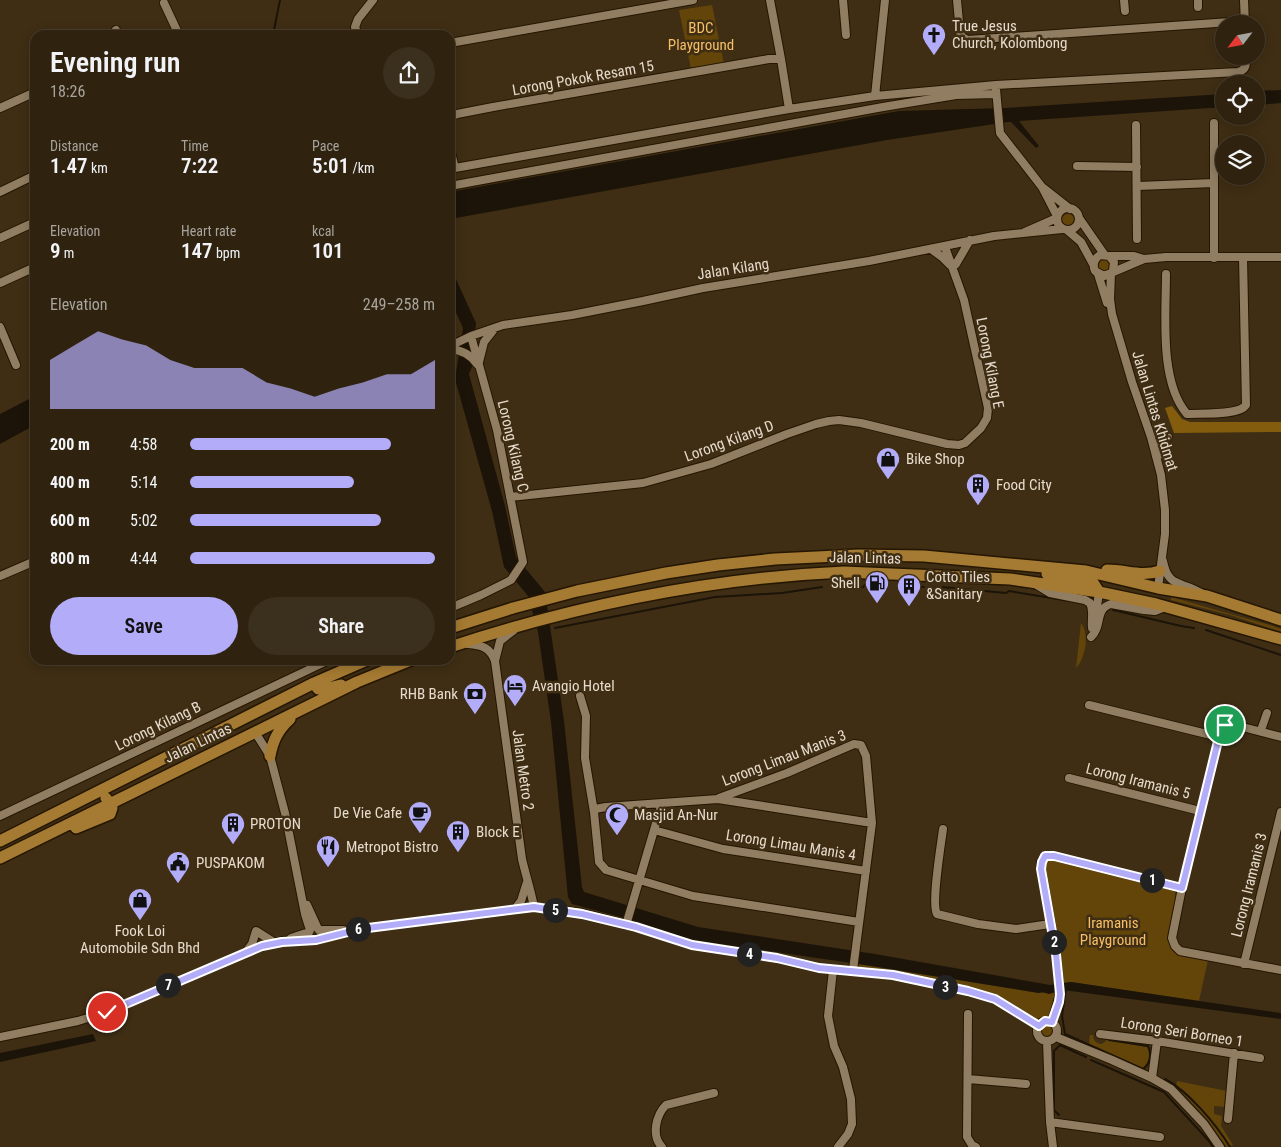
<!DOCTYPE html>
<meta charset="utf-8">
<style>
:root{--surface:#2f220f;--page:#3b2f1d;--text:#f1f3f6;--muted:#a7a49e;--line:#4a3f2f;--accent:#b3adf9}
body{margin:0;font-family:"Roboto Condensed",sans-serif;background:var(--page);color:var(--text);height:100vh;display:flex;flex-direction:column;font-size:19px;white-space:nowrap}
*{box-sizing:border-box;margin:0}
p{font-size:16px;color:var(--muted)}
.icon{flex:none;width:28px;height:28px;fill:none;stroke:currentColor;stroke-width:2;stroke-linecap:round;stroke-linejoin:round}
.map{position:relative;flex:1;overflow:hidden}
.side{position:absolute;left:30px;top:30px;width:425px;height:635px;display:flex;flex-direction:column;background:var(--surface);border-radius:15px;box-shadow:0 2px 12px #0003,0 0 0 1px var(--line)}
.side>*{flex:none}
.needle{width:32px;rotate:238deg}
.tools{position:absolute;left:1215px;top:15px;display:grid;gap:10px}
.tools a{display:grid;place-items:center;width:50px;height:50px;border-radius:50%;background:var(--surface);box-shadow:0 2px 12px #0003,0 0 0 1px var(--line);font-size:25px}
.pin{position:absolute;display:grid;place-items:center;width:42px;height:42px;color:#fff;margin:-21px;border:2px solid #fff;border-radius:50%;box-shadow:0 1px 5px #0007}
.km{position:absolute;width:25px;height:25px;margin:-12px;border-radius:50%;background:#222;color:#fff;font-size:14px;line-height:25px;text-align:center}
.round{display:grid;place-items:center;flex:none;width:52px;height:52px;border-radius:26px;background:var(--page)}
.head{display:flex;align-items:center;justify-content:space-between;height:85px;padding:0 20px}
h1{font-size:28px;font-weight:600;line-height:38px}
.metrics{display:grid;grid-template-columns:repeat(3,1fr);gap:8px;height:85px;padding:5px 20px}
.metrics div{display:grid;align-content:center}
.metrics b{font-size:21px;font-weight:600}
.metrics small{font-size:14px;font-weight:400}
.metrics p{font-size:14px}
.chart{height:140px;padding:10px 20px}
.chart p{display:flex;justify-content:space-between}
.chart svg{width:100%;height:90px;margin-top:5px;fill:var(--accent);opacity:.7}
.cta{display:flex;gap:10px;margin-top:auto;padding:10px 20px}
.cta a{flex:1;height:58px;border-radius:30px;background:var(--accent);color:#111;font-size:20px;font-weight:600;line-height:58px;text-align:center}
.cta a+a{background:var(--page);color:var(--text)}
ul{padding:0 20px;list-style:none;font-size:16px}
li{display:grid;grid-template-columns:80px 60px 1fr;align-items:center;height:38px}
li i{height:12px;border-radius:6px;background:var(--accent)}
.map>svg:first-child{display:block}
</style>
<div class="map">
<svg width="1281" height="1147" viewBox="0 0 1281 1147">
<rect width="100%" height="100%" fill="#3f2e14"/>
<!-- green -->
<path fill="#63450a" d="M712,5L724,64L691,69L679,10Z
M1062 220a6 6 0 1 1 12 0a6 6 0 1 1-12 0Z
M1098 265a6 6 0 1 1 12 0a6 6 0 1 1-12 0Z
M1171,597L1273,626L1281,629V632L1230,615L1171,600Z
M1081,623C1090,634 1085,659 1076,668Z
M1052,858L1174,890L1177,898L1169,942C1174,958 1194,957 1208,960L1199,1001L1071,982L1063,983L1060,952L1045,869V862Z
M857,964L1039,993L1055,992L1051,1014L1049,1017L1036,1019L1003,999L977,989L900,974L857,968Z
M1039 1032a8 8 0 1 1 16 0a8 8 0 1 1-16 0Z
M1090,1035H1093C1093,1041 1097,1044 1102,1044L1107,1040L1147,1047C1152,1053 1149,1063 1143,1068L1089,1044Z
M1177,1081L1227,1091V1107L1214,1106V1114L1222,1116L1221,1126L1233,1145L1227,1147L1208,1120L1176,1086Z"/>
<!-- forest -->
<path fill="#845c0e" d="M1172,406L1182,419L1190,422H1281V432L1174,433L1165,408Z"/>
<!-- water -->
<path fill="#1c1408" d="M1281,90V103L1256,105V91Z
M1224,94V107L1019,121L1039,146L1036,148L1011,122H1008L887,140L450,219V192L899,111L1005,108Z
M450,266L476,323L472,367L469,374L505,506L516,557L545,592L564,721L582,887L584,892L698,927L875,954L1050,985L1071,982L1281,1013V1019L1063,990L1049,994L1042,992L1039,993L872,966L693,940L624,918L572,904L568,897L551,722L538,632L528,596L504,567L492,511L455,379L463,328L450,299Z
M35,396V425L0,444V414Z
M93,1034L96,1041L0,1062V1053Z"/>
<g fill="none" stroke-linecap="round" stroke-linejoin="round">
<!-- stream -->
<path stroke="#1c1408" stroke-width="2" d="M273,35L280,0
M901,585L924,587
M848,588L863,587L865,585
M932,588L941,587L1006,593L1009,591L1070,601
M1113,610L1181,626L1194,628
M555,628L715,597L782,593L822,587
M1206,630L1281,655
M1066,988L1062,1016L1065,1034L1143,1069C1150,1064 1152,1054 1148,1046L1109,1040
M1091,1060L1164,1092L1209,1141L1213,1147
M1165,1079C1188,1091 1216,1124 1230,1147
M1059,1115L1054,1110V1051L1060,1045L1086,1057"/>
<!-- minor casing -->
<g stroke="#251600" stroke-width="10">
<path id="minor" d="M770,0L781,59L789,109
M843,0L846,35
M957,0L960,33L962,37L968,40L1245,21
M1124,0L1125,11
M1198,0V7
M1244,0L1245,24
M164,3L179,35
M116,30L118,35
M358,35L355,27L358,19L373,0
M450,43L693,0
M996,89L1000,133L1042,187L1057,216
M875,96L885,0
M0,108L31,94
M450,117L457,114L493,107L769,59H781
M1214,123V258
M1136,125L1137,239
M450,149L455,168L789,109L875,96L996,85L1238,72C1247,70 1246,64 1246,56
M1077,166L1137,167
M450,186L883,107L956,95L996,94
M1138,186L1214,183
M1042,187L1070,209
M0,192L35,175
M1057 219a11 11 0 1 1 22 0a11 11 0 1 1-22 0Z
M1079,218L1104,254
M1068,231L1081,242L1093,264
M1025,232L1057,218
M0,238L35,222
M931,249L942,257L950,265
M1109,256H1134L1144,259
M956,264L970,240
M1113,271L1114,262L1109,256L1100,255C1094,259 1092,264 1095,271L1104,276L1144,259L1166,257H1281
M1111,273L1110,299L1112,314L1132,382L1151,437L1161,475L1165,510V534L1158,588
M1098,274L1107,303
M1166,274C1166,314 1159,382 1187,414C1200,413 1239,416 1246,405L1243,257
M0,283L35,267
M0,327L16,365
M450,346L471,336L503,325L572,315L643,301L703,288L869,261L994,236L1062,229
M450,349C461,350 471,355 477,364
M479,362L484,342L495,328
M1159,455V443L1168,437
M510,497L643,483L711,464L787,434L816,424L829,421L839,420L861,423L947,444L959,445L965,443L981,428L987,418L988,408L964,300L945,247
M1163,561C1168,588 1181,581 1201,593
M0,576L35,561
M1037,585L1050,593L1085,600L1090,603C1094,611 1091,620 1092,628
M450,608L481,595L511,580L523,562L497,430L471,336
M1096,614L1099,592
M1091,637C1103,626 1094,609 1111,604L1144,610L1155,611L1165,607
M468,644C481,645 490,647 495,661L522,859C526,876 531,891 534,907
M495,661L500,641L514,630
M580,696L586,716L585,758L594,812
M1089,705L1219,737
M1261,730L1267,713
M255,732L270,756L285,813L305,914L310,930
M1281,737L1231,724L1225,725L1221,730L1182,888L1172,938L1175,946L1180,951L1281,970
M1069,778L1200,811
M719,798L787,773L854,744L861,745L866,756L872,823L853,970
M0,816L329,660
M943,829C941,845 931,904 937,914L978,924L1016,929L1050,924
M654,830L723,849L866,871
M307,905L318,929
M514,910L521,901L527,882
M859,922L693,896L606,870L599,862L594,812L595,809L606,807L718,799L872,823
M626,925L662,803
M319,930H343
M291,938L309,932
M317,939L360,929L534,907L582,913L636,927L692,945L777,958L819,968L893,975L968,991L995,999L1039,1026
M246,952L252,944L256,931L275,943
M1244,964L1281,812
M833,970L828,1016L834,1046L843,1067L851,1099L852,1124L848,1134L838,1147
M968,1014L967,1137L972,1145L976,1147
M1037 1031a10 10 0 1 1 20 0a10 10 0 1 1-20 0Z
M1052,1022L1060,994L1056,953L1041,869V862L1045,856H1054L1182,888
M1100,1034L1157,1041L1260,1058
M0,1037L78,1021L107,1012L262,946L282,941L313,939
M1056,1037L1112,1060L1152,1078L1171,1089L1204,1124L1220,1147
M1047,1042L1050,1122L1053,1147
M1152,1078L1157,1041
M968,1079L1026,1084
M1228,1119L1234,1053
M1050,1122L1160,1137
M662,1147C651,1136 656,1115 666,1105L714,1093"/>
</g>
<!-- highway casing -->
<g stroke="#251600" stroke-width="14">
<path id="highway" d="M1107,570C1127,570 1141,577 1160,571
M1047,574L1092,581L1099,592
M450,628L513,608L577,591L666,573L718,565L775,559L858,555L924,556L1086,571L1158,588L1207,596L1281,620
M450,647C578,605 709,578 844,572L1010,579L1099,592L1156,604L1281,639
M314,683L318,689H324L341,685
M270,756C273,740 278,730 290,719
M76,828L110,814L112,808L106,798
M0,841L314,683L367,660
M0,858L357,682L411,660"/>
</g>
<!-- minor -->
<use href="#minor" stroke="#917e62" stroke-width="8"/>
<!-- highway -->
<use href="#highway" stroke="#a57a32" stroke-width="11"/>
</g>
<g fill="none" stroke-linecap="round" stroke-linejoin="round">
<!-- route casing -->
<g stroke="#fff" stroke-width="10">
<path id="route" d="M107,1012L262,946L282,942L316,940L360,929L534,907L582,914L636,927L692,945L777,958L819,968L893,975L968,991L995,999L1039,1026L1045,1021L1052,1022L1059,1002L1060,994L1056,954L1041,869L1042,862L1045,856H1054L1182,888L1219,737L1225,725"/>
</g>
<!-- route -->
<use href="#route" stroke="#b3adf9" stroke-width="6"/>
</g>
<!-- icons -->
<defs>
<g id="church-pin" transform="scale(1.25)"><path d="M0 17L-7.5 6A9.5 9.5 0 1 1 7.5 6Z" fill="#b3adf9" stroke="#3f2e14"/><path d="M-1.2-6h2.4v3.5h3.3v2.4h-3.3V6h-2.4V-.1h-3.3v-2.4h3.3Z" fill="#111"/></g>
<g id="shop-pin" transform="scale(1.25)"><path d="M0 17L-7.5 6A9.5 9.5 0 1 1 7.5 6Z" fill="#b3adf9" stroke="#3f2e14"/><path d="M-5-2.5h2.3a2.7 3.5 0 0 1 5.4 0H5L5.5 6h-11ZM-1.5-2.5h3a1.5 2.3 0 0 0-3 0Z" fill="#111"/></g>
<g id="building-pin" transform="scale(1.25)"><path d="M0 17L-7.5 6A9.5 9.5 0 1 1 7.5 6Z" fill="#b3adf9" stroke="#3f2e14"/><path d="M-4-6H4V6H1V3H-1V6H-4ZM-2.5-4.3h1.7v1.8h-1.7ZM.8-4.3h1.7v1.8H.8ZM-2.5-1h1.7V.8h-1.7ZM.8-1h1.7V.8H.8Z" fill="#111"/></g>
<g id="fuel-pin" transform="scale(1.25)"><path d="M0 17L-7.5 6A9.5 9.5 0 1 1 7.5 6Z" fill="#b3adf9" stroke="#3f2e14"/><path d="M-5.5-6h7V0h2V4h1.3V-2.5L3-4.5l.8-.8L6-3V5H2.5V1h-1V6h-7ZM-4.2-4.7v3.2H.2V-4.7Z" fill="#111"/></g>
<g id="hotel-pin" transform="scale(1.25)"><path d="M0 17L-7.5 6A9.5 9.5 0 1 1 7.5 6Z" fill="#b3adf9" stroke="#3f2e14"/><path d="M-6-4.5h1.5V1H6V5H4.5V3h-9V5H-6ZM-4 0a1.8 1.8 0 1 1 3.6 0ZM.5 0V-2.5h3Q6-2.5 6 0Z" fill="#111"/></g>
<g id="bank-pin" transform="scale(1.25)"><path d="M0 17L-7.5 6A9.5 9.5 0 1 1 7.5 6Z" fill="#b3adf9" stroke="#3f2e14"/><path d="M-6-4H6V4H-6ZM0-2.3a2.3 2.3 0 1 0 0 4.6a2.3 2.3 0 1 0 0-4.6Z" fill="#111"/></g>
<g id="cafe-pin" transform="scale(1.25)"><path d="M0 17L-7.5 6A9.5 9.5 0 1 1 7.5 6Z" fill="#b3adf9" stroke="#3f2e14"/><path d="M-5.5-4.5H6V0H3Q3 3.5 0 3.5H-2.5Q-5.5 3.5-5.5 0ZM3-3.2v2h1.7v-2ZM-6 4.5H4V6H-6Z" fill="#111"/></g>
<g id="mosque-pin" transform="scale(1.25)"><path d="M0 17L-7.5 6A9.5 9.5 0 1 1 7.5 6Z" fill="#b3adf9" stroke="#3f2e14"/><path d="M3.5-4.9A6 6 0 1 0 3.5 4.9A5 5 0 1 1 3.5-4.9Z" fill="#111"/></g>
<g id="restaurant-pin" transform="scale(1.25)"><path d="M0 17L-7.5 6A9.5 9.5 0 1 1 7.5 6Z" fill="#b3adf9" stroke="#3f2e14"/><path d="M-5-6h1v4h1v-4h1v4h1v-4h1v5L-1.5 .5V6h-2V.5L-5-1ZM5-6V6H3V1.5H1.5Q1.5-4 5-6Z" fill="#111"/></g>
<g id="civic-pin" transform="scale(1.25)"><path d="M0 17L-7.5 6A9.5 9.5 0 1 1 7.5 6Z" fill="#b3adf9" stroke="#3f2e14"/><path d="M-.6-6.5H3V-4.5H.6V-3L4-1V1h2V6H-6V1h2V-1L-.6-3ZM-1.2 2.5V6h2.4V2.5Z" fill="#111"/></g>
</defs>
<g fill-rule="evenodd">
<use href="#church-pin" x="934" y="35"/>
<use href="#shop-pin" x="888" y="459"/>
<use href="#building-pin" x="978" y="485"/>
<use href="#fuel-pin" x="877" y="583"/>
<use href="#building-pin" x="909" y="586"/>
<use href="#hotel-pin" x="515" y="686"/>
<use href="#bank-pin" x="475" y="694"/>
<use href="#cafe-pin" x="420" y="813"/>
<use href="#mosque-pin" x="617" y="815"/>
<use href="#building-pin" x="233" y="824"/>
<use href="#building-pin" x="458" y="832"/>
<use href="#restaurant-pin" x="328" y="847"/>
<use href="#civic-pin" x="178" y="863"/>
<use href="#shop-pin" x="140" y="900"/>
</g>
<g text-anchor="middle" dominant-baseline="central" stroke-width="5" stroke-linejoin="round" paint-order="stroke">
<!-- poi labels -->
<g font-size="15" fill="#e6dbcc" stroke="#3f2e14" text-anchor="start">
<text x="952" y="26">True Jesus<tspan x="952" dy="17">Church, Kolombong</tspan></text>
<text x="906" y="459">Bike Shop</text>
<text x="996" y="485">Food City</text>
<text x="926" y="577">Cotto Tiles<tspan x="926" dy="17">&amp;Sanitary</tspan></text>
<text x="860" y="583" text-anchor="end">Shell</text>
<text x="532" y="686">Avangio Hotel</text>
<text x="458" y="694" text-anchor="end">RHB Bank</text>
<text x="402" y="813" text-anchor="end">De Vie Cafe</text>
<text x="634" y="815">Masjid An-Nur</text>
<text x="250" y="824">PROTON</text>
<text x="476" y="832">Block E</text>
<text x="346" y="847">Metropot Bistro</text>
<text x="196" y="863">PUSPAKOM</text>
<text x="140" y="931" text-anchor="middle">Fook Loi<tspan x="140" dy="17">Automobile Sdn Bhd</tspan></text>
</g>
<!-- park labels -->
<g font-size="15" fill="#f7bf66" stroke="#3f2e14">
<text x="701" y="28">BDC<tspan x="701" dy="17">Playground</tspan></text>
<text x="1113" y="923">Iramanis<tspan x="1113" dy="17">Playground</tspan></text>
</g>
<!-- street labels -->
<g font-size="15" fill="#e6dbcc" stroke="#3f2e14">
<text transform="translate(583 78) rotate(-10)">Lorong Pokok Resam 15</text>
<text transform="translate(733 269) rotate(-9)">Jalan Kilang</text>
<text transform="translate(990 363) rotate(79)">Lorong Kilang E</text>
<text transform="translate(1155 411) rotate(73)">Jalan Lintas Khidmat</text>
<text transform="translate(729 441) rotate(-20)">Lorong Kilang D</text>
<text transform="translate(513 446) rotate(77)">Lorong Kilang C</text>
<text transform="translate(865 558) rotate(1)">Jalan Lintas</text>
<text transform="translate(158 726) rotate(-26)">Lorong Kilang B</text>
<text transform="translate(198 743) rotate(-26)">Jalan Lintas</text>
<text transform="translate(784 758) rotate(-21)">Lorong Limau Manis 3</text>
<text transform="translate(523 770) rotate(82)">Jalan Metro 2</text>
<text transform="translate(1138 781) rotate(14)">Lorong Iramanis 5</text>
<text transform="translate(791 845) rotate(9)">Lorong Limau Manis 4</text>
<text transform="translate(1249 885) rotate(-76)">Lorong Iramanis 3</text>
<text transform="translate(1182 1032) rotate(9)">Lorong Seri Borneo 1</text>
</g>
</g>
</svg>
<div class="tools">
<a><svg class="needle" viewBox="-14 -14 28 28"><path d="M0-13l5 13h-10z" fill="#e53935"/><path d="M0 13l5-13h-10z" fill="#a7a49e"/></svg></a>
<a><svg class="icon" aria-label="locate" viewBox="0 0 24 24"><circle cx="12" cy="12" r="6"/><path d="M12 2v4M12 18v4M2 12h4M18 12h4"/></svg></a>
<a><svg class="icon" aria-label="layers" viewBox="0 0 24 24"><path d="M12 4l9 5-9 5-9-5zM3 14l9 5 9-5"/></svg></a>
</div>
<div class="pin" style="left:1225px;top:725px;background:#1e9e55"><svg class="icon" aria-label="arrive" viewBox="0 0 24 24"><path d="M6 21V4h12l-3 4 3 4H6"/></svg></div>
<div class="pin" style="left:107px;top:1012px;background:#d93025"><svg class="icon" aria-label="check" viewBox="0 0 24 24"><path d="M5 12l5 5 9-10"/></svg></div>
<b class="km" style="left:1152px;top:880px">1</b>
<b class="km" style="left:1054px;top:942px">2</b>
<b class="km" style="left:945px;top:987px">3</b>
<b class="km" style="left:749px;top:954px">4</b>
<b class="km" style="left:555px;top:910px">5</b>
<b class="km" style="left:358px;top:929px">6</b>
<b class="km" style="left:168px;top:985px">7</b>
<section class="side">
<div class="head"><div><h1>Evening run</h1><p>18:26</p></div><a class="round"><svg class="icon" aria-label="share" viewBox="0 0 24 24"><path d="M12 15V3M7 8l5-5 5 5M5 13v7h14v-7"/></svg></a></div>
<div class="metrics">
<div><p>Distance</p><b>1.47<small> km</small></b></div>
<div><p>Time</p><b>7:22</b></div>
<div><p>Pace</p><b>5:01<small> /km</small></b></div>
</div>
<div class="metrics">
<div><p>Elevation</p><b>9<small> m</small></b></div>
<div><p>Heart rate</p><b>147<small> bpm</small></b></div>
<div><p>kcal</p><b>101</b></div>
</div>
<div class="chart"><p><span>Elevation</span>249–258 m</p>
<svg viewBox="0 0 160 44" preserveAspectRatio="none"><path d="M0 44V20L10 13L20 6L30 10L40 13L50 20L60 24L70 24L80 24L90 31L100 34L110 38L120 34L130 31L140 27L150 27L160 20V44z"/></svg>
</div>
<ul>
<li><b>200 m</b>4:58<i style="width:82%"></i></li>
<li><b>400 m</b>5:14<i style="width:67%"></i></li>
<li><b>600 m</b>5:02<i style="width:78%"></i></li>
<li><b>800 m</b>4:44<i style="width:100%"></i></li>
</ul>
<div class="cta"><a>Save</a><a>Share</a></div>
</section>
</div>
